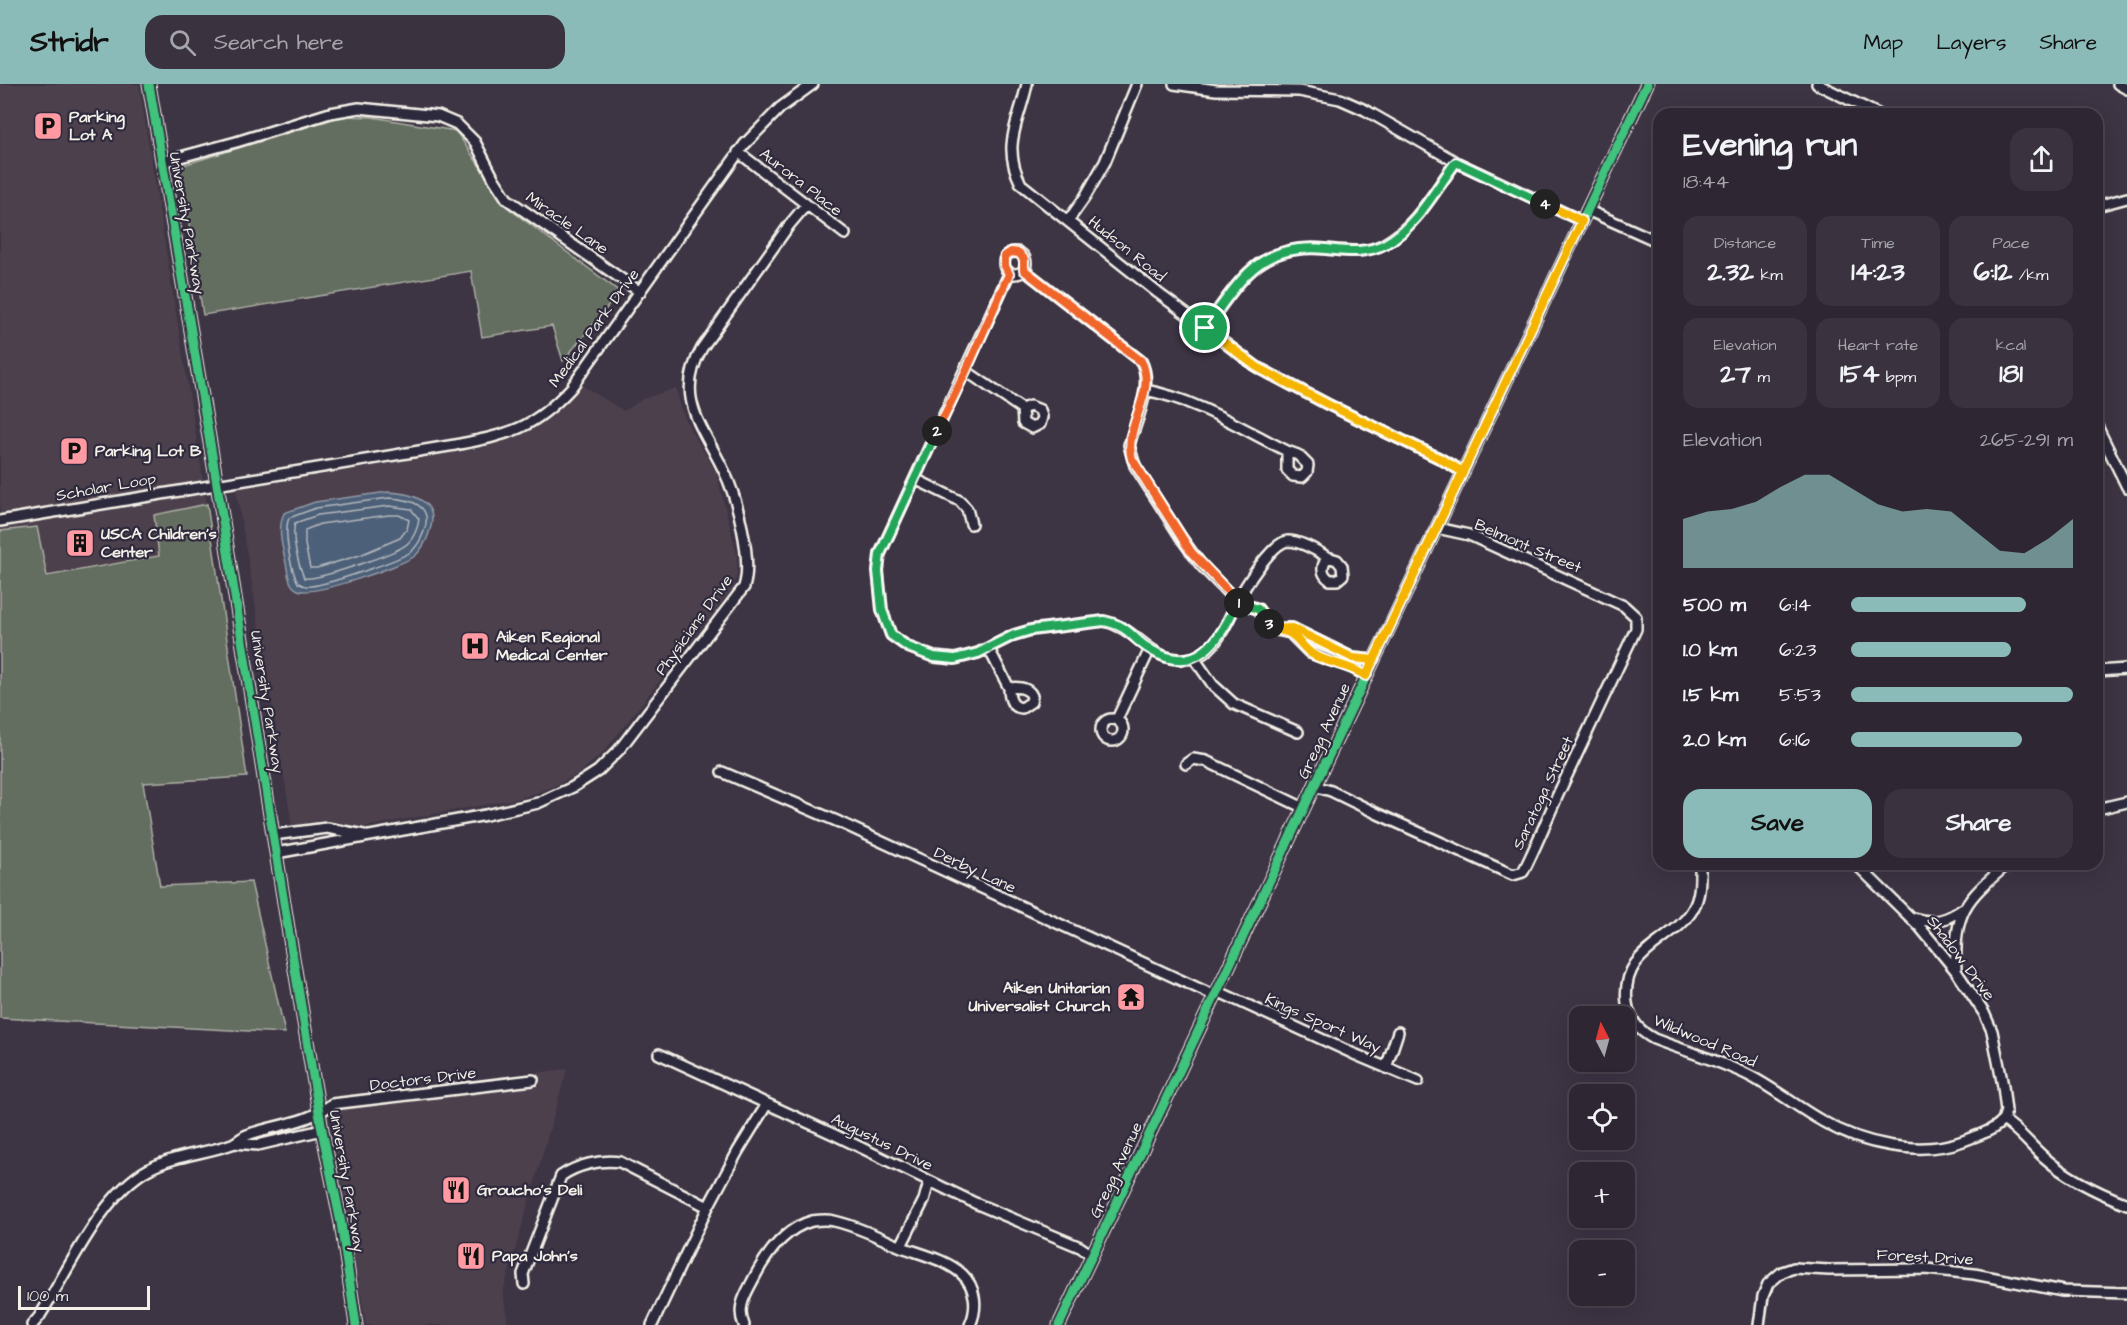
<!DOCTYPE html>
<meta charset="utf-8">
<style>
:root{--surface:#2e2733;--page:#3a333f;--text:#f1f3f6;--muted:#a7a5ac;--line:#49444e;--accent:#8bbbb9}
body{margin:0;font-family:"Architects Daughter",sans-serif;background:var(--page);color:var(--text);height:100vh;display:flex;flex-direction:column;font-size:22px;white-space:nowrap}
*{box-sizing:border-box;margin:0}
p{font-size:20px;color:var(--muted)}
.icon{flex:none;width:33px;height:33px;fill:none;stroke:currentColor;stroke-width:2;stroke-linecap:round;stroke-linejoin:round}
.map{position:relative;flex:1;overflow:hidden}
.sheet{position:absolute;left:1653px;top:24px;width:450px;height:762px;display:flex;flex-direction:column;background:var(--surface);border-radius:18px;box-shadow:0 6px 24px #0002,0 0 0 2px var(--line)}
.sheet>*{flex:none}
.needle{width:39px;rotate:354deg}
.tools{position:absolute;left:1569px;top:922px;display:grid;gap:12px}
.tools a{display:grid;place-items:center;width:66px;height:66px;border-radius:12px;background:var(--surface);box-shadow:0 6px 24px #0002,0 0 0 2px var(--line);font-size:30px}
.scale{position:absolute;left:18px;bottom:15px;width:132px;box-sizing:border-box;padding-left:6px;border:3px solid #f4f1e8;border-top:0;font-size:16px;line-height:21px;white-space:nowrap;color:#f4f1e8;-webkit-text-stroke:4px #2f2a3d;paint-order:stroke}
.pin{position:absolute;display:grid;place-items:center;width:51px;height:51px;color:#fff;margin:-26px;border:3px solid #fff;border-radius:50%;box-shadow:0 2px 6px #0007}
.km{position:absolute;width:30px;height:30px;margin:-15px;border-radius:50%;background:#222;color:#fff;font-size:16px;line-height:30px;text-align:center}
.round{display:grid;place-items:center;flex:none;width:63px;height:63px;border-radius:18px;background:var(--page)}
.headline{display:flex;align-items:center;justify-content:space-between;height:102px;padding:0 30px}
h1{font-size:33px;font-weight:700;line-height:45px}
.metrics{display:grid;grid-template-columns:repeat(3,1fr);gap:9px;height:102px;padding:6px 30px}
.metrics div{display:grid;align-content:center;border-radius:15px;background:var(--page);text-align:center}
.metrics b{font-size:26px;font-weight:700}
.metrics small{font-size:16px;font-weight:400}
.metrics p{font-size:16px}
.chart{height:168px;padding:12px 30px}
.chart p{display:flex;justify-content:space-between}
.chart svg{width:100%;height:108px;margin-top:6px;fill:var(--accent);opacity:.7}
.button{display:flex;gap:12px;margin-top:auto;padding:12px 30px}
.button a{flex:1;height:69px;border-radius:18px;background:var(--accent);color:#111;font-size:24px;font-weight:700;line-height:69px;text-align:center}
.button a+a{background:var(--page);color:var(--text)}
ul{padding:0 30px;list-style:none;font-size:20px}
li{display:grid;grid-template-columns:96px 72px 1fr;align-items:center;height:45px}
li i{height:15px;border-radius:8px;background:var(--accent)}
header{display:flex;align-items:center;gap:36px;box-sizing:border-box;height:84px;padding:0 30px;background:var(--accent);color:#111}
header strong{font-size:28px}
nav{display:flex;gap:33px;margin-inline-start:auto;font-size:21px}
.search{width:420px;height:54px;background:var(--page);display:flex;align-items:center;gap:15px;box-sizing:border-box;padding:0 21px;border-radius:18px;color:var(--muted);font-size:22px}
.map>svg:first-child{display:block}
</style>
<header>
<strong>Stridr</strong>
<div class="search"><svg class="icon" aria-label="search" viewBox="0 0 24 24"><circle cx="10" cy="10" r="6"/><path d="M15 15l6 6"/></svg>Search here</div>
<nav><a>Map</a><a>Layers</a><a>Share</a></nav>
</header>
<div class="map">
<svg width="2127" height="1241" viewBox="0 0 2127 1241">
<rect width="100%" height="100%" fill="#3d3444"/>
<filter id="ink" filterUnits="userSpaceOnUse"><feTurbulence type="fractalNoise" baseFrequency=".0167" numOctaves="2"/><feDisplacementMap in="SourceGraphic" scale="12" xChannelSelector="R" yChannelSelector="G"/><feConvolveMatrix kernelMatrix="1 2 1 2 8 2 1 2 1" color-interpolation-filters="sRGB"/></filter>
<g filter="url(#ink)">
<!-- built -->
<path fill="#4d404d" d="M0,0H139L230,563L13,575L0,753Z
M580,300L624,327L643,315L676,304L681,325L691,347L716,388L737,470V491L733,504L603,669L578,690L552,703L521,714L364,743L328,736L292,741L236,405L476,365L529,348L558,327Z
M567,985L503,1208L508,1241H366L328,1015Z"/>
<!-- green -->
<path fill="#646d61" stroke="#acafa4" stroke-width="1.5" d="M343,32L372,33L456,47L507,123L620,208L563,277L552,242L482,253L471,187L203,231L180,82Z
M207,420L247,693L143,699L160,802L251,798L285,949L0,934V447L37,443L47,492L159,472L154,431Z"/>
<!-- water -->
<path fill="#4e6079" stroke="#909aa5" stroke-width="1.5" d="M388,408C414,409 441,418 429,449C427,456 421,467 415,472C401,482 313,513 298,506C288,502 288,488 286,479C282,463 277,445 284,429L315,418Z"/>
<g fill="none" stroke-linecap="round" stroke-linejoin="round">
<!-- shore -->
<path stroke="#b2b7bc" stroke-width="1.5" d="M389,414C410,415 434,421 424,447C422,453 417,462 412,467C401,476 326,501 311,502C306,503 303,502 298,499C291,486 283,448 289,434L316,424Z
M389,422L411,425L419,435C418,443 414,454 407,460C397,469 316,497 304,494C298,479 291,454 295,439L318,431Z
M389,431H399L409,436L407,445L400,454L360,471L317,484H310L305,460V446L320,440Z"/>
<!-- minor casing -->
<g stroke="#f4f1e8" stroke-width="14">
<path id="minor" d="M1027,0C1019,39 1001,60 1021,100L1158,209L1257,283L1327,320L1439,374L1463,388
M1174,0L1216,6L1299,7L1340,15L1365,26L1456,78L1582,137
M1817,0L1878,30
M2118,0L2127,5
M738,68L845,150
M162,78L236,58L330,29L359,24L438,32L457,40L475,58L494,95L507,115L640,208
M2097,122L2127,114
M1587,126L1659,158
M1068,137L1085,113L1105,78L1137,0
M1004 179a11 11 0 1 1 22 0a11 11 0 1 1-22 0Z
M1024,186L1141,277C1154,302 1136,337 1129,361L1135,382L1182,455L1201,481L1237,518L1258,525L1272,545L1290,549L1310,569L1352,583L1366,592
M1009,190L880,470L878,487L882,526L891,551L908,563L934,573L955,575L978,569L1014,551L1031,546L1104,537C1138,544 1148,578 1186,575C1214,573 1226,541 1236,520C1243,505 1272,458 1288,457C1301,457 1316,466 1327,473
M1205,244C1240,197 1259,158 1326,165C1347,167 1366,170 1384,160C1416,143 1435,106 1456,78
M966,287L1022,325
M1145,306C1195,315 1241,344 1287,367
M1030,322L1040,326L1042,333L1040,340L1032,344L1023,339L1022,325Z
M2097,342L2127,403
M1287,367L1298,371L1308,381L1307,388L1302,393L1293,392L1287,386Z
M915,395L960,417L967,425L971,440
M0,437L455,361C510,350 532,346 571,304L744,61L780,24L813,0
M1327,473L1337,476L1342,482L1343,491L1337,496H1330C1320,489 1322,482 1327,473Z
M1284,544H1292L1353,574L1374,576
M989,565L1009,604
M1194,574L1213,601L1234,620L1298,648
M2097,587L2127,585
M1009,604C1017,603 1028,603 1032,612L1031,618L1022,624C1011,623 1009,614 1009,604Z
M1117,635L1150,565
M1101 646a11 11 0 1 1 22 0a11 11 0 1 1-22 0Z
M1186,680L1193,675L1206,677L1304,724
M722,688L839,738L1215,912
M1314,702L1331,707L1378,730L1513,791L1523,788C1538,759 1549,729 1563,700C1587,648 1612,597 1636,545V533L1624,522L1469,451L1437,444
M2097,725L2127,718
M273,751L327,744L364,751
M276,769L486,731L538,719L573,703L598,687L619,666L744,503C753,475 737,414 724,387C704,344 673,314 702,264L790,140L806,121
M1700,780C1700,796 1701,811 1693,825C1673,860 1620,864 1627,919C1629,936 1639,947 1654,955C1685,967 1718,976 1748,991C1774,1004 1797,1023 1822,1037C1861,1060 1919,1073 1963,1057C1976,1052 1994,1047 2003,1036
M1856,780L1919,842L1956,887L1984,929L1992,947L2003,1002L2006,1027L2003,1036
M1913,834C1933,840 1945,837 1963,825
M1956,887C1954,827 1964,817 2008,780
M1217,907L1354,970L1418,997
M659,970L835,1051L975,1119L1080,1163L1092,1171
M1386,984L1398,948
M2003,1036C2020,1046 2030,1062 2045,1074C2067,1094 2099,1109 2127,1120
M234,1059L258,1061L322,1046
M901,1162L924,1116L929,1098
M524,1200L523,1190L561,1092C577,1081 601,1075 620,1078L708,1123
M32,1241L39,1233C68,1188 101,1110 149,1085C175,1071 204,1070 232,1060C237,1058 242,1053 247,1051C277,1040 306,1040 332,1020L533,996
M652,1241L708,1123L738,1067L767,1020
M744,1241C736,1223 746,1210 754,1194C766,1171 785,1144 812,1137C819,1136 827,1135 834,1137C857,1142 878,1153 899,1162C920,1170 945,1175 962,1190C976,1203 978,1224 970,1241
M1759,1241L1763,1212L1768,1200L1782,1188L1794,1184L1829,1186L1926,1185L1974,1190L2063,1207L2127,1209"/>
</g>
<!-- tertiary casing -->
<g stroke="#f4f1e8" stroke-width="15">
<path id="tertiary" d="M149,0L217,400L289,850L322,1046L341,1139L356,1241
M1059,1241L1647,0"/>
</g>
<!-- minor -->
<use href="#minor" stroke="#2f2a3d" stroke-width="9"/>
<!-- tertiary -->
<use href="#tertiary" stroke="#2f2a3d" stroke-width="10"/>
<!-- cycleway casing -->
<g stroke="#2f2a3d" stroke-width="13">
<path id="cycleway" d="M149,0L217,400L289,850L322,1046L341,1139L356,1241
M1059,1241L1647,0"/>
</g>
<!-- cycleway -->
<use href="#cycleway" stroke="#40c37c" stroke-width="9"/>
</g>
</g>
<g fill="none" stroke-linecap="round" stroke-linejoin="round" filter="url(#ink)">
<!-- split-1 casing -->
<g stroke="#fff" stroke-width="12">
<path id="split-1" d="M1205,244L1257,283L1327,320L1439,374L1463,388L1374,576L1353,574L1292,544L1272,545L1258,525L1239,519"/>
</g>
<!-- split-2 casing -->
<g stroke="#fff" stroke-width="12">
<path id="split-2" d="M937,347L966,287L1009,190L1005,182V172L1011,168L1019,169L1024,175V186L1141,277C1158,309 1122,343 1132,375L1191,468L1239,519"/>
</g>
<!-- split-3 casing -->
<g stroke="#fff" stroke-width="12">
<path id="split-3" d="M937,347L880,470L878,487L882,526L891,551L908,563L934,573L955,575L978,569L1014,551L1031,546L1104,537C1132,543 1130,554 1151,566C1196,593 1221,556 1237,518L1258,525L1269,540"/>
</g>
<!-- split-4 casing -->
<g stroke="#fff" stroke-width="12">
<path id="split-4" d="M1269,540C1274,548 1282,545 1289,549C1299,554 1304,566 1314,571C1331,580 1350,581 1366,592L1582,137L1545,120"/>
</g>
<!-- split-5 casing -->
<g stroke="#fff" stroke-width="12">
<path id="split-5" d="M1205,244C1240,197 1259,158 1326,165C1346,167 1366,170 1385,160C1416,143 1435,106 1456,78L1545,120"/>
</g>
<!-- split-1 -->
<use href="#split-1" stroke="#f5b400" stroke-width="8"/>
<!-- split-2 -->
<use href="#split-2" stroke="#f0652b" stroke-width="8"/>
<!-- split-3 -->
<use href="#split-3" stroke="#22a559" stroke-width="8"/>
<!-- split-4 -->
<use href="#split-4" stroke="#f5b400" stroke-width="8"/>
<!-- split-5 -->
<use href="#split-5" stroke="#22a559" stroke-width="8"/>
</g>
<!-- icons -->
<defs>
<g id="parking-square" transform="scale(1.5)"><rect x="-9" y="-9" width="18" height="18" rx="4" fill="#ff9aa2" stroke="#2f2a3d"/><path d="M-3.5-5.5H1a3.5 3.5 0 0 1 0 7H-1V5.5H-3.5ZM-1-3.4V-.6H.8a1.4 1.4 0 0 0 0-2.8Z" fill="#111"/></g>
<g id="building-square" transform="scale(1.5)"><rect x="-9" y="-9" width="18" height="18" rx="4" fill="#ff9aa2" stroke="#2f2a3d"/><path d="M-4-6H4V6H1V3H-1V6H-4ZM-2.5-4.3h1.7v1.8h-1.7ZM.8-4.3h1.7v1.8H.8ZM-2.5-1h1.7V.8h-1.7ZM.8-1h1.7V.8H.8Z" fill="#111"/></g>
<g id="hospital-square" transform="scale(1.5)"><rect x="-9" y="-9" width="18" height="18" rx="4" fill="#ff9aa2" stroke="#2f2a3d"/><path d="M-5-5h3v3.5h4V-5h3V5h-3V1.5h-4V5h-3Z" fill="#111"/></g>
<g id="temple-square" transform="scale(1.5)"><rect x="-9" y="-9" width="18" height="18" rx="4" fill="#ff9aa2" stroke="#2f2a3d"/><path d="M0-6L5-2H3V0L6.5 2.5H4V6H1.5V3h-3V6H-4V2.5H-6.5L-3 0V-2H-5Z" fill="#111"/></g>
<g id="restaurant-square" transform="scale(1.5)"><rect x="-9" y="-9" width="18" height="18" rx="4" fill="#ff9aa2" stroke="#2f2a3d"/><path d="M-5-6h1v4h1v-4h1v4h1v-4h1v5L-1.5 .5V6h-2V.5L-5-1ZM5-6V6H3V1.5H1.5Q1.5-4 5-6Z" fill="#111"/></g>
</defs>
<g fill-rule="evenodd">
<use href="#parking-square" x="48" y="42"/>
<use href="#parking-square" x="74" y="367"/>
<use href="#building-square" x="80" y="459"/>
<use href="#hospital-square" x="475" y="562"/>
<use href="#temple-square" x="1131" y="913"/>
<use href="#restaurant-square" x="456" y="1106"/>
<use href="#restaurant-square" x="471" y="1172"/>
</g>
<g text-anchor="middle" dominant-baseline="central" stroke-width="4.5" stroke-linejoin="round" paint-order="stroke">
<!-- poi labels -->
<g font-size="16" font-weight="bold" fill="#f4f1e8" stroke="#2f2a3d" text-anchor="start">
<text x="69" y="33">Parking<tspan x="69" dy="18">Lot A</tspan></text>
<text x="95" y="367">Parking Lot B</text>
<text x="101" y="450">USCA Children's<tspan x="101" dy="18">Center</tspan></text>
<text x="496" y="553">Aiken Regional<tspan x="496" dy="18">Medical Center</tspan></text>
<text x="1110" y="904" text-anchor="end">Aiken Unitarian<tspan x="1110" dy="18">Universalist Church</tspan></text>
<text x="477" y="1106">Groucho's Deli</text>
<text x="492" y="1172">Papa John's</text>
</g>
<!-- street labels -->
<g font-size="16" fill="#f4f1e8" stroke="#2f2a3d">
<text transform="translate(801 98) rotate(38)">Aurora Place</text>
<text transform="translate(187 139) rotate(80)">University Parkway</text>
<text transform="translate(567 139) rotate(35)">Miracle Lane</text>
<text transform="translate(1127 165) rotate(39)">Hudson Road</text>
<text transform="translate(594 244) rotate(-54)">Medical Park Drive</text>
<text transform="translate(106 403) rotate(-10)">Scholar Loop</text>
<text transform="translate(1528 462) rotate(23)">Belmont Street</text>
<text transform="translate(694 541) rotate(-54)">Physicians Drive</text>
<text transform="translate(267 618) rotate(81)">University Parkway</text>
<text transform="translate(1324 647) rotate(-65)">Gregg Avenue</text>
<text transform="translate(1543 709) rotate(-65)">Saratoga Street</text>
<text transform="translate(975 786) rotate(25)">Derby Lane</text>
<text transform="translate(1961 874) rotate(53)">Shadow Drive</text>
<text transform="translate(1323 939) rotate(24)">Kings Sport Way</text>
<text transform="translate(1705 957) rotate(23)">Wildwood Road</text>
<text transform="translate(423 995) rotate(-7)">Doctors Drive</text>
<text transform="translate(882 1058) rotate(26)">Augustus Drive</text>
<text transform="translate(1116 1086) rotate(-65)">Gregg Avenue</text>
<text transform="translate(347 1097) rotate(80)">University Parkway</text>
<text transform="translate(1925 1173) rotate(3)">Forest Drive</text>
</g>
</g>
</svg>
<div class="tools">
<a><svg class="needle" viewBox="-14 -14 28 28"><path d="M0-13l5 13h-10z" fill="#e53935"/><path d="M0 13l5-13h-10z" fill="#a7a5ac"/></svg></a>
<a><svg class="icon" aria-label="locate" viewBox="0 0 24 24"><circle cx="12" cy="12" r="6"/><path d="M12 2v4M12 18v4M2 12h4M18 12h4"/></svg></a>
<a>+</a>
<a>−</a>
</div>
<div class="scale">100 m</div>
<div class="pin" style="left:1205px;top:244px;background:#1e9e55"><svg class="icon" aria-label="arrive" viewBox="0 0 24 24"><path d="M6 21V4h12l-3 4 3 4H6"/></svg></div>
<b class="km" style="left:1239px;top:519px">1</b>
<b class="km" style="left:937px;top:347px">2</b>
<b class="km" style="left:1269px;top:540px">3</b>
<b class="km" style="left:1545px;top:120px">4</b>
<section class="sheet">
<div class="headline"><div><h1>Evening run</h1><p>18:44</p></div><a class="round"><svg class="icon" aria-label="share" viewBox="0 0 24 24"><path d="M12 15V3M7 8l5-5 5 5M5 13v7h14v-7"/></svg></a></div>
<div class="metrics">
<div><p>Distance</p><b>2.32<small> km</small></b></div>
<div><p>Time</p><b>14:23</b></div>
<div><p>Pace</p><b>6:12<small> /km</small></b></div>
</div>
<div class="metrics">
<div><p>Elevation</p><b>27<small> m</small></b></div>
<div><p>Heart rate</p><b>154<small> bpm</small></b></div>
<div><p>kcal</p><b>181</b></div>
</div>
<div class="chart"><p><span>Elevation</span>265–291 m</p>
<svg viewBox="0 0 160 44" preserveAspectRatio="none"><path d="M0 44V24L10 21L20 20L30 17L40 11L50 6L60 6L70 12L80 18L90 21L100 20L110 21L120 29L130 37L140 38L150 32L160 24V44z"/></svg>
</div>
<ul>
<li><b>500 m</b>6:14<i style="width:79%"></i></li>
<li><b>1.0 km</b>6:23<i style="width:72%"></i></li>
<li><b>1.5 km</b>5:53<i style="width:100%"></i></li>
<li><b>2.0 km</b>6:16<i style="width:77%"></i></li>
</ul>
<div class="button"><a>Save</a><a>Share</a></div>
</section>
</div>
